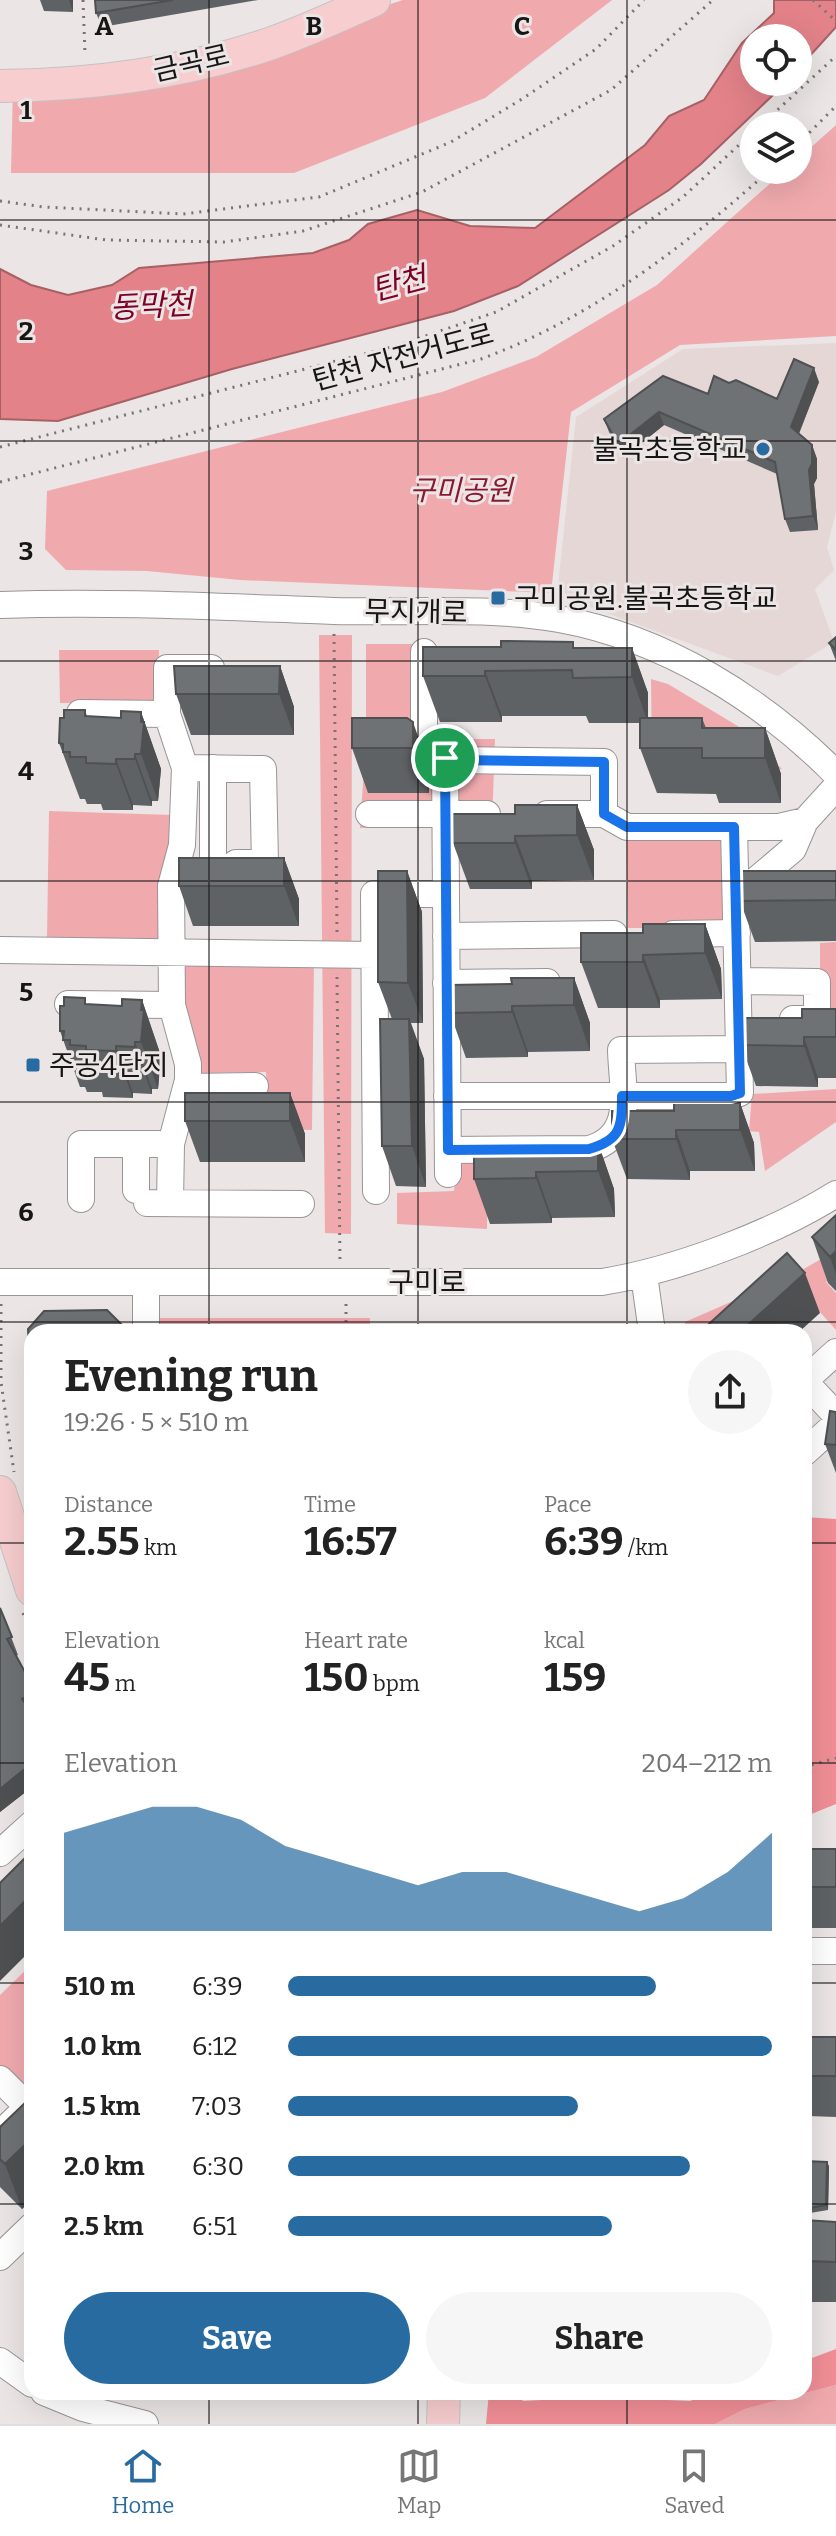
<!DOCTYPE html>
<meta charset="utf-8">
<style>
:root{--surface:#fff;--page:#f6f6f6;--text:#222;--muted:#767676;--line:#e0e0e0;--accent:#286ba0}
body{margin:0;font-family:Bitter,"Noto Sans KR",serif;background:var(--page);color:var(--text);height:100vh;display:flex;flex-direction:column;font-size:30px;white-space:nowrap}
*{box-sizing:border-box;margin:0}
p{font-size:26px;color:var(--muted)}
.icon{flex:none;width:44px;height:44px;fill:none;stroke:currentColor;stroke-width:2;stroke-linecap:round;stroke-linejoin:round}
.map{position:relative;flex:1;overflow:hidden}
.details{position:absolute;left:24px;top:1324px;width:788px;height:1076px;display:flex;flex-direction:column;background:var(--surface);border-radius:24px;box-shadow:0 8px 32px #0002}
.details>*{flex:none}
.tools{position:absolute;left:740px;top:24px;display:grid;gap:16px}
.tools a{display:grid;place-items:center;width:72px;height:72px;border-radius:50%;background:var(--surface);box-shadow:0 8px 32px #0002;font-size:40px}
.pin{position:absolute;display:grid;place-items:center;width:68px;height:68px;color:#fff;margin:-34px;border:4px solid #fff;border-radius:50%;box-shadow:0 2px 8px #0007}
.round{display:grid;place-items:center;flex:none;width:84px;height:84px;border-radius:42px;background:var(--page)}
.overview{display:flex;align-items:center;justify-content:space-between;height:136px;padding:0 40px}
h1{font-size:44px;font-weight:700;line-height:60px}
.metrics{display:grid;grid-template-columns:repeat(3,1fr);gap:12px;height:136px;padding:8px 40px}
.metrics div{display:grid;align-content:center}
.metrics b{font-size:40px;font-weight:700}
.metrics small{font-size:22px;font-weight:400}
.metrics p{font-size:22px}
.chart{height:224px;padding:16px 40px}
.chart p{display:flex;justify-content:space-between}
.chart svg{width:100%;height:144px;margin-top:8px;fill:var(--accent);opacity:.7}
.button{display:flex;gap:16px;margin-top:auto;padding:16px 40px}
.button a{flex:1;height:92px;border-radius:48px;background:var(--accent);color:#fff;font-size:32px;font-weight:700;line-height:92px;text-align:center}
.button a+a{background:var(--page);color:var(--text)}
ul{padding:0 40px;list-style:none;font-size:26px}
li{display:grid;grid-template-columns:128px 96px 1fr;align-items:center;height:60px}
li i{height:20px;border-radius:10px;background:var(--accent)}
.dock{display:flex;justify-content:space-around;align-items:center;height:112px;border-top:2px solid var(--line);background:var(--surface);font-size:22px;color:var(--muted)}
.dock a{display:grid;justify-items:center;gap:4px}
.dock .selected{color:var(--accent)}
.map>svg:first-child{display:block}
</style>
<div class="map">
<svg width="836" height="2424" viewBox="0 0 836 2424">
<rect width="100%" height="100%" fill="#ebe5e5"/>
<!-- built -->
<path fill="#e6d7d7" d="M836,343V512L827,547L834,570L815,589L834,642L778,676L557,595L576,417L683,349Z
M626,1324L627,1332H384V1326Z"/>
<!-- green -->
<path fill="#f0aaae" d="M403,0H612L485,98L294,173H11L13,86L248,50Z
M836,125V336L680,345L571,412L551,593L240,580L147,571L66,570L45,549L47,491L442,392L536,357L657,285L785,170H798V159Z
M319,635H352L351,1234L325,1233Z
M366,644H419L420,739H495L492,826L360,828L366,739Z
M59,650H159L158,704L60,703Z
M651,679L668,684L741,728L782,769H723L652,760Z
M49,811L172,815L161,940L47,938Z
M626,832H731L732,928H628Z
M836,942V1047H820V943Z
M181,960L314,961L312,1130L269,1129L266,1072L196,1073L183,1004Z
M836,1089V1122L765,1171L759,1132L749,1131L752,1094Z
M488,1158L487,1229L397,1224V1193L454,1191L456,1159Z
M828,1255L836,1274L826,1282L836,1293V1330L802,1292L757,1332H685V1322L795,1274Z
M156,1318H370V1332H157Z
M32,1964V2092L0,2066V1995Z
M836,2385V2424H715L745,2409Z"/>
<!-- forest -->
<path fill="#f18e96" d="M804,1517L836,1519V1804L804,1817Z
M836,2349V2385L745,2409L715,2424H486L489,2392H514L523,2401L597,2397L690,2401L716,2392H804V2361Z"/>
<!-- water -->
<path fill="#e38289" stroke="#a66166" stroke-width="2" d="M774,0H836V27L798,69V38H754V82H786L774,94L701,164L669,190L518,286L454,311L232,369L58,421L0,419V269L31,285L68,295L112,285L139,268L313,253L349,240L368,224L417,210L470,226L535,228L645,145L669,116L704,100L742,43L774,13Z"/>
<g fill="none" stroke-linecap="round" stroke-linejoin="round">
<!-- minor casing -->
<g stroke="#9a9595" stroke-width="28">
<path id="minor" d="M0,605C112,601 222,607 334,611C408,613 486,606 559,619C664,638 762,699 836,774
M424,652V735C429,752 438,756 454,760L604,762V814
M80,713L167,714
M445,758L448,1174
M185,768L263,769L265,863H236
M213,768V863
M369,814H487
M547,814H604L627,827H779L805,821L836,787
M742,892L793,849L805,821
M673,934L737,933
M446,936L614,934
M0,950L375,955
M738,981L817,982V1019H793
M446,983L547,982
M68,1004L172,1005
M187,1087L255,1086
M447,1096H731L740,1093L734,827
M136,1144V1190
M448,1150L589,1149C636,1136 622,1090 621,1050L739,1049
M376,1191L374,894H445
M81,1199V1144H171
M147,1203L301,1204
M170,1203L171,1144L188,1080V1064L172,1005L171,886L182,845L185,768L167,714V668H211
M644,1275L652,1332
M0,1282H602C676,1270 772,1234 836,1194
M146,1283V1332
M804,1381L836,1415
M804,1381L836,1352
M804,1453L836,1424
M0,1853L32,1824
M804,1951H836
M0,2079L28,2107L0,2134
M0,2257L32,2226
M0,2361L32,2384
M44,2392L83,2408L145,2424"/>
</g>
<!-- major casing -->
<g stroke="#c3c2c2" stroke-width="34">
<path id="major" d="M0,86C91,85 185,73 272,43C306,31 340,15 374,0
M0,1492L32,1590
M443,2424L444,2392"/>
</g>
<!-- path -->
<path stroke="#787474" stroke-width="3" stroke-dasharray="2 6" stroke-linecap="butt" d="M83,0L85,54
M813,0L836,21
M760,126L836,56
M798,144L836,106
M0,201L44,207L183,214L319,197L451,142L522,99L596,49L644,0
M0,225L106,240L224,242L303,231L422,192L611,90L713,0
M0,447L399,345L496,312L613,246L683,197L754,131
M0,482L481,359C590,319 684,247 770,170
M334,634L337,934
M337,977L340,1262
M1,1304V1382L14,1472
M346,1304V1332
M23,1613L32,1635
M804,1767L836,1758"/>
<!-- minor -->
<use href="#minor" stroke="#fff" stroke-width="26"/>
<!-- major -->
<use href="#major" stroke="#f7cdcf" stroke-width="32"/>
</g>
<!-- wall -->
<path fill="#5f6265" d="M40,0H73V12L44,11Z
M95,0H258L102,27L96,13Z
M819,382L799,434L812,445L817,459V478L814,484L818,530L790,532L785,519L777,474L664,425L623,458L609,432L604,419L708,394L729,383L777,399Z
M836,637V661L829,643Z
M575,648H632L648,693V718H702L706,728H765L781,774V803H719L716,794L657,793L640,748V723H589L586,716H502V722H440L423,676Z
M280,666L294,707V735H191L176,694Z
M85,710L87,716L121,718L141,712L161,769L158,801H152V806L133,805V810H103L101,804H87L85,799H80L59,743L64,718Z
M407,718L429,768V793H368L352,748Z
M577,805L594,850V880L532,881V889H470L453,843L515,814Z
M284,858L299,899V926H193L179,886Z
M407,871L422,912L423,1023H411L424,1059L426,1187L396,1186L382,1146L392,1019L378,982Z
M836,871V941L755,942L740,901Z
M705,924L721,969L722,999L660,1000V1008H598L581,962L643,933Z
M574,978L590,1023V1051L528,1052V1057L466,1058L450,1013L512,984Z
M142,1000L161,1056L158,1089H152V1094L133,1093V1098L103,1097L102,1092H87L85,1087H80L60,1031L87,1004L122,1006Z
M836,1009V1078H818V1087L756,1086L741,1045L802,1018Z
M290,1093L305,1134V1162H200L185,1121Z
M740,1103L754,1143L755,1171H690V1180L627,1179L612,1139L674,1111Z
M598,1143L614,1189L615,1217L552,1218V1223L490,1224L474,1179L536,1150Z
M836,1215V1291L828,1283L812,1237Z
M836,1412V1473L825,1444Z
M0,1608L18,1655L16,1656L32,1685V1787L0,1812Z
M804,1849H836V1928H810L804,1913Z
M804,2037H836V2117L808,2116L804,2105Z
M32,2096V2199L22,2209L0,2187V2127Z
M804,2161L829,2166L828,2210L804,2214Z
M836,2222V2302H809L804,2287V2261Z"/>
<!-- shaded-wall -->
<path fill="#4e5052" d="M69,0H73V12Z
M814,368L819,382L796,440L791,427Z
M659,412L664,425L623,458L618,444Z
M812,445L817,459V478L814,484L818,530L813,516L809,470Z
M632,648L648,693V723L632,677Z
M280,666L294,707V735L279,694Z
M485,671L502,716V722L485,676Z
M141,712L161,769L158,801L141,754Z
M413,722L429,768V793L413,748Z
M765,728L781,774V803L765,758Z
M135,754L152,801V806L135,759Z
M116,759L133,805V810L116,764Z
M577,805L594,850V880L577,835Z
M515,836L532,881V889L515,843Z
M284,858L299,899V926L284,886Z
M407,871L422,912L423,1023L408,983Z
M705,924L721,969L722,999L705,953Z
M643,955L660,1000V1008L643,962Z
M574,978L590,1023V1051L574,1005Z
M142,1000L161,1056L158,1089L141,1042Z
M512,1006L528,1052V1057L512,1012Z
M409,1019L424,1059L426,1187L412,1146Z
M804,1037L818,1078V1087L804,1046Z
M135,1042L152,1089V1094L135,1047Z
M116,1046L133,1093V1098L116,1051Z
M290,1093L305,1134V1162L290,1121Z
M740,1103L754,1143L755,1171L740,1130Z
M676,1130L690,1171V1180L676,1139Z
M598,1143L614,1189L615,1217L598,1171Z
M536,1172L552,1218V1223L536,1178Z
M836,1251V1274L830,1257Z
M805,1273L820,1313L799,1332H740Z
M32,1693V1715L22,1699Z
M32,1763V1787L0,1812V1789Z
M32,1894V1949L0,1981V1926Z
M32,2138V2199L22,2209L5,2164Z
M827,2162L829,2166L828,2210L826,2205Z"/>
<!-- building -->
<path fill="#6f7275" stroke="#4e5052" stroke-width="2" d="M95,0H173L96,13Z
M794,359L814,368L791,427L812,445V464L809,470L813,516L785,519L775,462L659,412L618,444L604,419L663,376L708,394L714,376L729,383L736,380L777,399Z
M836,637V650L829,643Z
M501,641L573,642V648H632V677L573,678L572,670L485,671V676H423V647H501Z
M174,666H280L279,694H176Z
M64,710H85V716L121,718V711L141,712V722H144L141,754H135V759H116V764L86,763V757H70V752H63V744L59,743L60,718H64Z
M352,718H407L413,722V748H352Z
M640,718H702V728H765V758H702V748H640Z
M515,805H577V835L515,836V843H453V814H515Z
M179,858H284V886H179Z
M378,871H407L408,983L378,982Z
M740,871H836V900L740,901Z
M643,924H705V953L643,955V962H581V933H643Z
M511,978H574V1005L512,1006V1012L450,1013L449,985L512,984Z
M64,997L85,998V1004L122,1006V999L142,1000L141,1010H144L141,1042H135V1047L116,1046V1051L86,1050V1046L70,1045V1040H63L64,1031H60V1006H64Z
M802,1009H836V1037H804V1046L741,1045L740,1018H802Z
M380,1019H409L412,1146H382Z
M185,1093H290V1121H185Z
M674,1103H740V1130H676V1139H612V1111H674Z
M598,1143V1171L536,1172V1178L474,1179V1151L536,1150V1144Z
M836,1215V1251L830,1257L812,1237Z
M787,1253L805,1273L740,1332H700Z
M107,1310L122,1325V1332H32V1408L28,1329L44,1311Z
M397,1327L597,1332H397Z
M830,1411L836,1412V1445L825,1444Z
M0,1608L12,1637L7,1639L32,1685V1693L22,1699L32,1712V1763L0,1789Z
M804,1849H836V1887H804Z
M32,1851V1894L0,1926V1883Z
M804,2037H836V2076H804Z
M32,2096V2138L5,2164L0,2159V2127Z
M804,2161L827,2162L826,2205L804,2209Z
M804,2220L836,2222V2262L804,2261Z"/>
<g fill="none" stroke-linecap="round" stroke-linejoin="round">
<!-- route casing -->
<g stroke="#fff" stroke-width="16">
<path id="route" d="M445,758L454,760L604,762V814L627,827H734L740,1093L731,1096H622C622,1127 621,1140 589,1149L448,1150Z"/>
</g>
<!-- route -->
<use href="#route" stroke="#1a73e8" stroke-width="10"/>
</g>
<!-- grid -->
<path fill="none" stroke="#171515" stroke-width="2" stroke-opacity="0.55" d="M209,0V1332M418,0V1332M627,0V1332M0,220H836M0,441H836M0,661H836M0,881H836M0,1102H836M0,1322H836M0,1543H32M804,1543H836M0,1763H32M804,1763H836M0,1983H32M804,1983H836M0,2204H32M804,2204H836M209,2392V2424M418,2392V2424M627,2392V2424"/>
<!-- markers -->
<g fill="#286ba0" stroke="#ebe5e5" stroke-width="3">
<circle cx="763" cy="449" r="8"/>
<rect x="490" y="590" width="16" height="16" rx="4"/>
<rect x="25" y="1057" width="16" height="16" rx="4"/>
</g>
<g text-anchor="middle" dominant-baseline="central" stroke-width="6" stroke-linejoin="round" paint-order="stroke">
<!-- street labels -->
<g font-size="28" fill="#171515" stroke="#ebe5e5">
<text transform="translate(191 63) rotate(-13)">금곡로</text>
<text transform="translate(403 357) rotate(-15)">탄천 자전거도로</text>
<text transform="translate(416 612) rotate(1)">무지개로</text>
<text x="427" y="1282">구미로</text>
</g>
<!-- poi labels -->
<g font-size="28" fill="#171515" stroke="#ebe5e5" text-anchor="start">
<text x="747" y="449" text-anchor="end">불곡초등학교</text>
<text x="514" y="598">구미공원.불곡초등학교</text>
<text x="49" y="1065">주공4단지</text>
</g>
<!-- park labels -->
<g font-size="28" font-style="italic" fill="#8c1730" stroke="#ebe5e5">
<text x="461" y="490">구미공원</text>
</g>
<!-- water labels -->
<g font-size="30" font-style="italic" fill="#7d0025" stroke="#ebe5e5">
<text transform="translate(399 284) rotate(-15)">탄천</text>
<text transform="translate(151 306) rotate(-3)">동막천</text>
</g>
</g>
<g font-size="26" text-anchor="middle" font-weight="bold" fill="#171515" stroke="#ebe5e5" stroke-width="6" stroke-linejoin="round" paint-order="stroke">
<text x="104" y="35">A</text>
<text x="314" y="35">B</text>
<text x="522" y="35">C</text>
<text x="26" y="119">1</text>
<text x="26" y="340">2</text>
<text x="26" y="560">3</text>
<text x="26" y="780">4</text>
<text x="26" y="1001">5</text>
<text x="26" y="1221">6</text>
</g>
</svg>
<div class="tools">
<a><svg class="icon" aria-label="locate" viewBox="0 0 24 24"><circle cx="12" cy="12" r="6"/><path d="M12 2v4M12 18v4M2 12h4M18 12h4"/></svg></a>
<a><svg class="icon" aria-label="layers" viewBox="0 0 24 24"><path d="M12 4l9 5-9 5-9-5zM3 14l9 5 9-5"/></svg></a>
</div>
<div class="pin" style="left:445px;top:758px;background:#1e9e55"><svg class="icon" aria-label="arrive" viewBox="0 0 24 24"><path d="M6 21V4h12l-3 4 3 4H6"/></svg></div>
<section class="details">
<div class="overview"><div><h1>Evening run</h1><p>19:26 · 5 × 510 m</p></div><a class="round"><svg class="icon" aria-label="share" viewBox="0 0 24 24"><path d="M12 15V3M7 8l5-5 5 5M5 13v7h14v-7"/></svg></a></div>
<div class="metrics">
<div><p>Distance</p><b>2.55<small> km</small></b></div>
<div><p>Time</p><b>16:57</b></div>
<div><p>Pace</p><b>6:39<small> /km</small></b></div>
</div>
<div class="metrics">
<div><p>Elevation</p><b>45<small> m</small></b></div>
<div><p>Heart rate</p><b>150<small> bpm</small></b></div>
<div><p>kcal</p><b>159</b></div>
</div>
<div class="chart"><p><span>Elevation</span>204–212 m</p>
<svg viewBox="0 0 160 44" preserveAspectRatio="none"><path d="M0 44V14L10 10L20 6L30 6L40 10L50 18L60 22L70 26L80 30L90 26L100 26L110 30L120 34L130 38L140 34L150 26L160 14V44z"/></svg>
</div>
<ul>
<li><b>510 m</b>6:39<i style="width:76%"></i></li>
<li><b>1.0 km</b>6:12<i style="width:100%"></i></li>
<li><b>1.5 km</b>7:03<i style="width:60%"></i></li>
<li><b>2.0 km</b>6:30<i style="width:83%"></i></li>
<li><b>2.5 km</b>6:51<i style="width:67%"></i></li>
</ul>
<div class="button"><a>Save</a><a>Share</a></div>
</section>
</div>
<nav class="dock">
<a class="selected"><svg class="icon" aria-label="home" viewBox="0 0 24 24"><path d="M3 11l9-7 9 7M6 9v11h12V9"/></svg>Home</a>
<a><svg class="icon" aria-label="map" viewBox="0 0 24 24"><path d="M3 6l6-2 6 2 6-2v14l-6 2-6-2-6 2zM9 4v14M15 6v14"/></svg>Map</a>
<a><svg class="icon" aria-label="saved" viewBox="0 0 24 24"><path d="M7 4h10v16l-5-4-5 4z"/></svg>Saved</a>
</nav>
